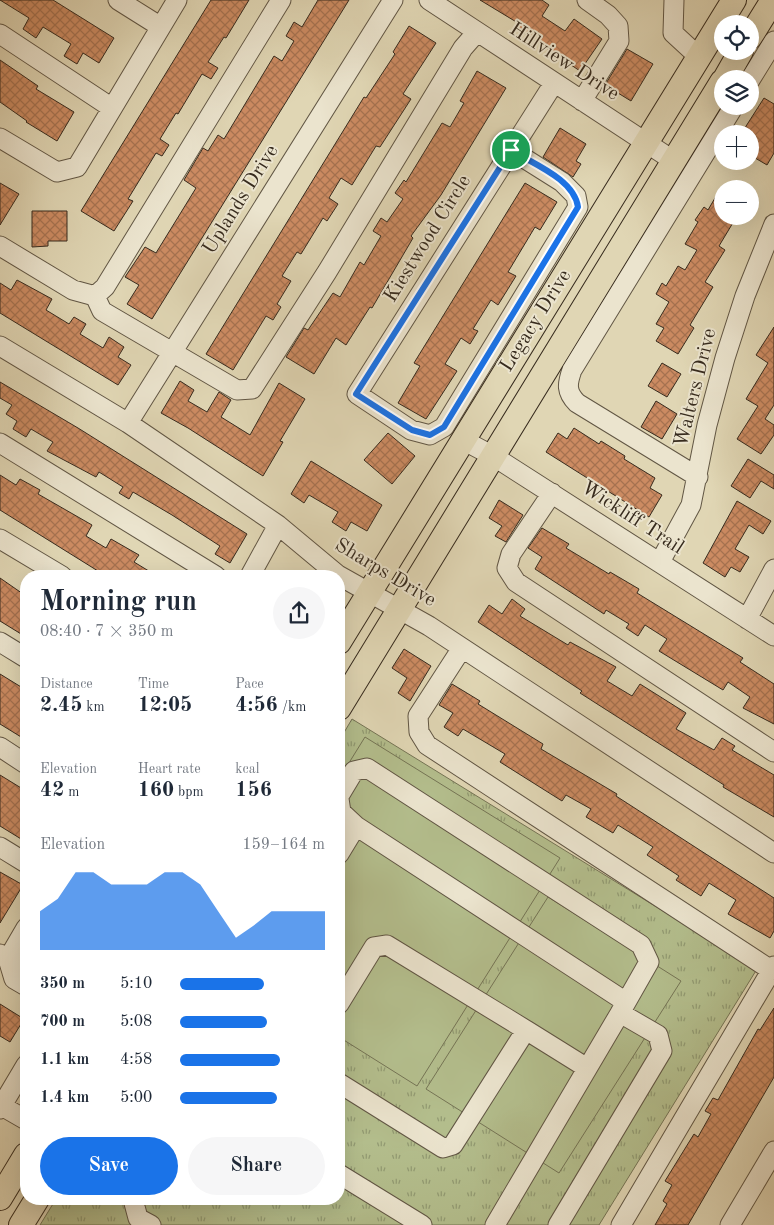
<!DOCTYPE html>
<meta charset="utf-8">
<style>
:root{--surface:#fff;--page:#f6f6f7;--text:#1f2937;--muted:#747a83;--accent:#1a73e8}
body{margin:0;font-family:"Old Standard TT",serif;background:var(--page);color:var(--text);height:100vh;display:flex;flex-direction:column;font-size:19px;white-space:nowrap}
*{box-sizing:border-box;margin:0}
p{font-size:16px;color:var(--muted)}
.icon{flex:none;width:28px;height:28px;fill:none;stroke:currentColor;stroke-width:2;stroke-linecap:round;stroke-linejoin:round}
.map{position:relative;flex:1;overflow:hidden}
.panel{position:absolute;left:20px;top:570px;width:325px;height:635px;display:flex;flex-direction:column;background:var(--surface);border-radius:20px;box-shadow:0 5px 20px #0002}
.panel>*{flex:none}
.fabs{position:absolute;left:714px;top:15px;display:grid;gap:10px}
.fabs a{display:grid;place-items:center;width:45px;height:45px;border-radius:50%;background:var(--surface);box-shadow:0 5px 20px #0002;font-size:25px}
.pin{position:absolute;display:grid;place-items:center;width:42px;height:42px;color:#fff;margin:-21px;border:2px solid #fff;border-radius:50%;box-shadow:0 1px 5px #0007}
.round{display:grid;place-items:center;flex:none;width:52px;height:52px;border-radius:26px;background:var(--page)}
.head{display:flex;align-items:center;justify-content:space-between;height:85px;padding:0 20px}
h1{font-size:28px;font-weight:800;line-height:38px}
.stats{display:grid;grid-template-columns:repeat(3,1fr);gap:8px;height:85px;padding:5px 20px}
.stats div{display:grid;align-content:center}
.stats b{font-size:21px;font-weight:800}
.stats small{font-size:14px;font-weight:400}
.stats p{font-size:14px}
.chart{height:140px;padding:10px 20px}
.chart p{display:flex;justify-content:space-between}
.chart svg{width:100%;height:90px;margin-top:5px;fill:var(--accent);opacity:.7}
.primary-button{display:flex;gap:10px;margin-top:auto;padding:10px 20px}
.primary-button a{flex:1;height:58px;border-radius:30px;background:var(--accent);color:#fff;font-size:20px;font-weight:800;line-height:58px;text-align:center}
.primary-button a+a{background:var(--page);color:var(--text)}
ul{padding:0 20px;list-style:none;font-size:16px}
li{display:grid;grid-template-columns:80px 60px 1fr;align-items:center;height:38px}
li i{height:12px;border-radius:6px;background:var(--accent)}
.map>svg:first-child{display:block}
</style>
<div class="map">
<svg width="774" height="1225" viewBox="0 0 774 1225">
<defs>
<pattern id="grass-tufts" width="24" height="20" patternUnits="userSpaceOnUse" patternTransform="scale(1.25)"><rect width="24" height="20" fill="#b3bd8c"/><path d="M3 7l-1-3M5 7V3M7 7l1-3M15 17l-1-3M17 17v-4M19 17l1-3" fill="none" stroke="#929a72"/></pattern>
<pattern id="building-cross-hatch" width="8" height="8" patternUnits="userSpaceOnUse" patternTransform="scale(1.25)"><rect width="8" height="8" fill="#cc8b62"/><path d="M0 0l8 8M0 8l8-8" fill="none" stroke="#a67250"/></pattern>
</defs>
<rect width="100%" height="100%" fill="#e0d6b4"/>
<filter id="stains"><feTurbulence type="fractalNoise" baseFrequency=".004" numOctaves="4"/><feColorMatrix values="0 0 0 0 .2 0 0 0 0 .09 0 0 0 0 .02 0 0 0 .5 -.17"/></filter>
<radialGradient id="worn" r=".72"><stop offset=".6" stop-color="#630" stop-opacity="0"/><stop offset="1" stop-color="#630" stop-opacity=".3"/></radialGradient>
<!-- grass -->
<path fill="url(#grass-tufts)" stroke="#757455" d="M352,719L757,969L599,1225H40L56,1199H339V741Z"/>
<!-- pitch -->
<path fill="#b3bd8c" stroke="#757455" d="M365,737L560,858L417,1086L339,1037V779Z
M548,897L681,981L559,1173L426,1089Z"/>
<!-- building -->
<path fill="url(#building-cross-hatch)" stroke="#372b1e" d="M0,0H53L114,38L99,63L83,53L77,64L64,56L71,44L43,27L36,38L23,29L29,18Z
M211,0H249L226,38L224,37L208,62L218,68L211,79L202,74L178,114L176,113L160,139L169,145L162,156L156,153L128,199L133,201L114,231L81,211Z
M318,0H349L152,319L127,304L139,285L125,277L145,247L156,253L196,188L184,180L203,148L208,151L218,135L224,139L274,56L282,61L294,41L286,36L294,22L302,27Z
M480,0H542L549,5L542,16L565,31L574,19L602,39L580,71L515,27L518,23Z
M409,26L436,43L403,94L411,99L380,147L376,146L352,185L341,178L329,198L338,204L327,221L323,218L301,254L297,252L282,276L291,281L277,304L281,307L273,320L266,316L233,370L206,354L364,97L366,98L395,54L393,52Z
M627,49L653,64L631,101L605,85Z
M0,60L38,86L36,89L74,112L57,141L26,122L27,121L0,102Z
M477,71L506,88L441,195L411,236L413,238L372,308L370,307L346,345L336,338L314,374L286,357L304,328L308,330L333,293L340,297L360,262L364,265L381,236L373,231L381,218L387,222L403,199L395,193L404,180L406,182L442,123L450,127L464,103L460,101Z
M764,98L774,104V153L767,165L750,155V134H741Z
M560,128L586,144L576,161L581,164L573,177L543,157Z
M0,183L19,194L0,225Z
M525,183L557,202L540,230L535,227L508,272L516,276L498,305L491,300L473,329L478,331L470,344L461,338L445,364L457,371L426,419L398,403L420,366L414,363Z
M722,186V216H737L719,246L725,250L705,282L713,287L690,325L694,328L678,354L656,341L664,328L656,324L669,302L656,294L662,283L666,286L678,266L685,270L697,250L685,244L698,222L695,220L704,207L708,210Z
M32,211H67V241H48V246L32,247Z
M17,280L52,299L46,310L69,324L74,317L86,324L80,334L103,348L109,337L124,347L118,357L131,365L118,385L0,313V283L11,290Z
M774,327V405L765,419L774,425V435L761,454L737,439L758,406L746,399L768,363L756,355Z
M662,363L681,374L667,397L648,386Z
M180,381L194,390L188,401L207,412L219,392L231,400L221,417L250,435L279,383L305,399L280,441L283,442L263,476L188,428L161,413Z
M0,382L78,428L247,534L230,563L215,554L220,546L172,515L133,492L129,499L119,493L123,487L99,472L96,477L47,451L53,442L31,429L26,437L13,429L17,421L6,414L12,405L0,398Z
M656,401L677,414L662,439L641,427Z
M574,428L599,444L601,441L625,456L624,459L655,478L650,488L662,495L649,517L546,452L558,433L567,439Z
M388,433L415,456L392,484L364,460Z
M748,459L774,475V489L761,481L750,498L731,486Z
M311,461L382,505L367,531L351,522L346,531L332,522L338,512L309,495L304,503L291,494Z
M0,475L16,485L20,479L40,490L38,494L92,525L86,536L106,548L111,539L139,555L134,562L157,576H106L0,510Z
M499,500L523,515L506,542L495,536L502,526L489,518Z
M737,501L771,521L763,534L749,525L735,549L749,557L740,572L731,567L725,577L703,563Z
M542,528L569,544L566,548L609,574L610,572L639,589L637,593L743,658L740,662L774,684V724L743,708L750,697L728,682L723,690L659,651L667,639L645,625L638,636L626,628L629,624L606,610L604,614L535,569L542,557L528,548Z
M0,578L26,596V637L0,621Z
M512,599L525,609L520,616L568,645L570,642L616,667L607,681L632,696L640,684L686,713L676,729L714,750L722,738L735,746L732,750L774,775V817L723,787L724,785L580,693L582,691L478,622L489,605L502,614Z
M404,649L431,666L410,701L398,693L407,678L392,668Z
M0,674L26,690V740L0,724Z
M452,684L480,701L478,704L543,744L541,749L617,794L616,796L774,898V931L770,938L728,914L736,900L709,883L701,896L676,880L679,876L647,855L653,847L618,825L613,833L586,817L591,809L566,795L562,801L500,762L505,754L463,729L458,736L444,727L453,713L439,705Z
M0,775L26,791V842L0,826Z
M0,872L23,885L0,923Z
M0,1004L24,1019L10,1042L0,1036Z
M774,1008V1077L688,1225H655L667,1204L663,1201L672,1185L665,1181L694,1134L698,1137L711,1114L705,1111L713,1098L718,1100L758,1029L760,1030Z"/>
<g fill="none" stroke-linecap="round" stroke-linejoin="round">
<!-- minor casing -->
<g stroke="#615644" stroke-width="21">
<path id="minor" d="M118,0L161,27
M429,0L674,161
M674,0L673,33L699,57
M0,34L112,108
M750,80L774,41
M582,101L619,41L618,26L608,15L587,0
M0,138L57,172L77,167L177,0
M511,150L562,182L576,196L578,207L444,427L430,435L411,430L357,394L554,83
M0,246L73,290L95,296L105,287L281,0
M95,296L102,311L237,390L252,389L327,272L463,48L477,32
M0,346L128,423L278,525L338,575L429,626L774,853
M128,423L393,0
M463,440L493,456L774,636
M0,443L216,576
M698,477L577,403C566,392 567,384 572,370L734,106
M552,493L511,554L507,568L516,582L774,752
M0,539L62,576
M660,562L691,505L707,425L725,358L745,296L774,224
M250,576L278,525
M747,619L774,569
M0,642L26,658
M462,648L418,716L419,732L427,745L771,970
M0,747L26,764
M339,796L354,771L367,768L641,945L649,962L620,1013L658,1035L662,1051L558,1225
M339,799L341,812L356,826L339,854
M356,826L626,1002
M0,847L26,863
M0,954L8,959L26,963
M8,959L26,928
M8,959L14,979L26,986
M339,1004L374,947L387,945L526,1030
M339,1083L443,1148L453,1145L526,1030L587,1068
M0,1105L26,1120
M0,1109L26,1065
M339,1174L422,1225
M137,1199L134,1203L138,1218L151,1225
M495,1225L620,1013
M621,1225L774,966
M730,1225L774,1151"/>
</g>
<!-- major casing -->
<g stroke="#372b1e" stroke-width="26">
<path id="major" d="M750,37L773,0
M725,79L741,51
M339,642L734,0
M339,708L722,82
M0,1198L26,1155
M21,1225L37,1199"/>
</g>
<!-- minor -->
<use href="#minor" stroke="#ebe4ce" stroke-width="19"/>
<!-- major -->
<use href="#major" stroke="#e0d6b4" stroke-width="24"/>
</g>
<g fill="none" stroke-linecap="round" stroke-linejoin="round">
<!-- route casing -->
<g stroke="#fff" stroke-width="10">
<path id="route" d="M511,150C533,164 574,179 578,207L444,427L430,435L412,430L356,394Z"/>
</g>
<!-- route -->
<use href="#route" stroke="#1a73e8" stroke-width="6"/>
</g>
<g text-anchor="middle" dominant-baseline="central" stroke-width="4" stroke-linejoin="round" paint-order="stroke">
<!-- street labels -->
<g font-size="20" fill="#372b1e" stroke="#ebe4ce">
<text transform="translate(564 62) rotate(33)">Hillview Drive</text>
<text transform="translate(241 200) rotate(-58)">Uplands Drive</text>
<text transform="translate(428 239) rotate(-58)">Kiestwood Circle</text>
<text transform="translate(536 321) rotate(-58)">Legacy Drive</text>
<text transform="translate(696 388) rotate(-76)">Walters Drive</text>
<text transform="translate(632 518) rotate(33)">Wickliff Trail</text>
<text transform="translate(385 573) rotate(31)">Sharps Drive</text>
</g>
</g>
<rect width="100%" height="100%" filter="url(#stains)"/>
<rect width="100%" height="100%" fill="url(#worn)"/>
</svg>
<div class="fabs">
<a><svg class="icon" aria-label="locate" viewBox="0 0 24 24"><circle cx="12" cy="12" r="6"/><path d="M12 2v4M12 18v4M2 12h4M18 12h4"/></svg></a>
<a><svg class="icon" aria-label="layers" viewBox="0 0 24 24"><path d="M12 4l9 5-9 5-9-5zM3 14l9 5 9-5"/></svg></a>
<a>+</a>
<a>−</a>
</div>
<div class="pin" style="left:511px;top:150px;background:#1e9e55"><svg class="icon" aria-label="arrive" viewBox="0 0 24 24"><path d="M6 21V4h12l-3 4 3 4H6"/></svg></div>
<section class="panel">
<div class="head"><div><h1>Morning run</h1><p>08:40 · 7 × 350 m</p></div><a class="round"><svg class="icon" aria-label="share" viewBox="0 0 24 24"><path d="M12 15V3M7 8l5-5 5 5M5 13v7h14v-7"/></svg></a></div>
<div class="stats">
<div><p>Distance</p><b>2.45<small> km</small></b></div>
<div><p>Time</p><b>12:05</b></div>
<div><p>Pace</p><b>4:56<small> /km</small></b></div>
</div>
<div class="stats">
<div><p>Elevation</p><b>42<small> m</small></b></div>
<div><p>Heart rate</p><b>160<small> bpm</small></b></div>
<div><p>kcal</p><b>156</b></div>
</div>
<div class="chart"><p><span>Elevation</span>159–164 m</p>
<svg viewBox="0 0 160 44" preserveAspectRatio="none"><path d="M0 44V25L10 19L20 6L30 6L40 12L50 12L60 12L70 6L80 6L90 12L100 25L110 38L120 32L130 25L140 25L150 25L160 25V44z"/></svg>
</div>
<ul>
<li><b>350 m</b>5:10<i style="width:58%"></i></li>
<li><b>700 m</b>5:08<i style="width:60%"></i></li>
<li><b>1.1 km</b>4:58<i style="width:69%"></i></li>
<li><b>1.4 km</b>5:00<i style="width:67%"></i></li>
</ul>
<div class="primary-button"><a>Save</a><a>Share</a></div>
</section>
</div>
